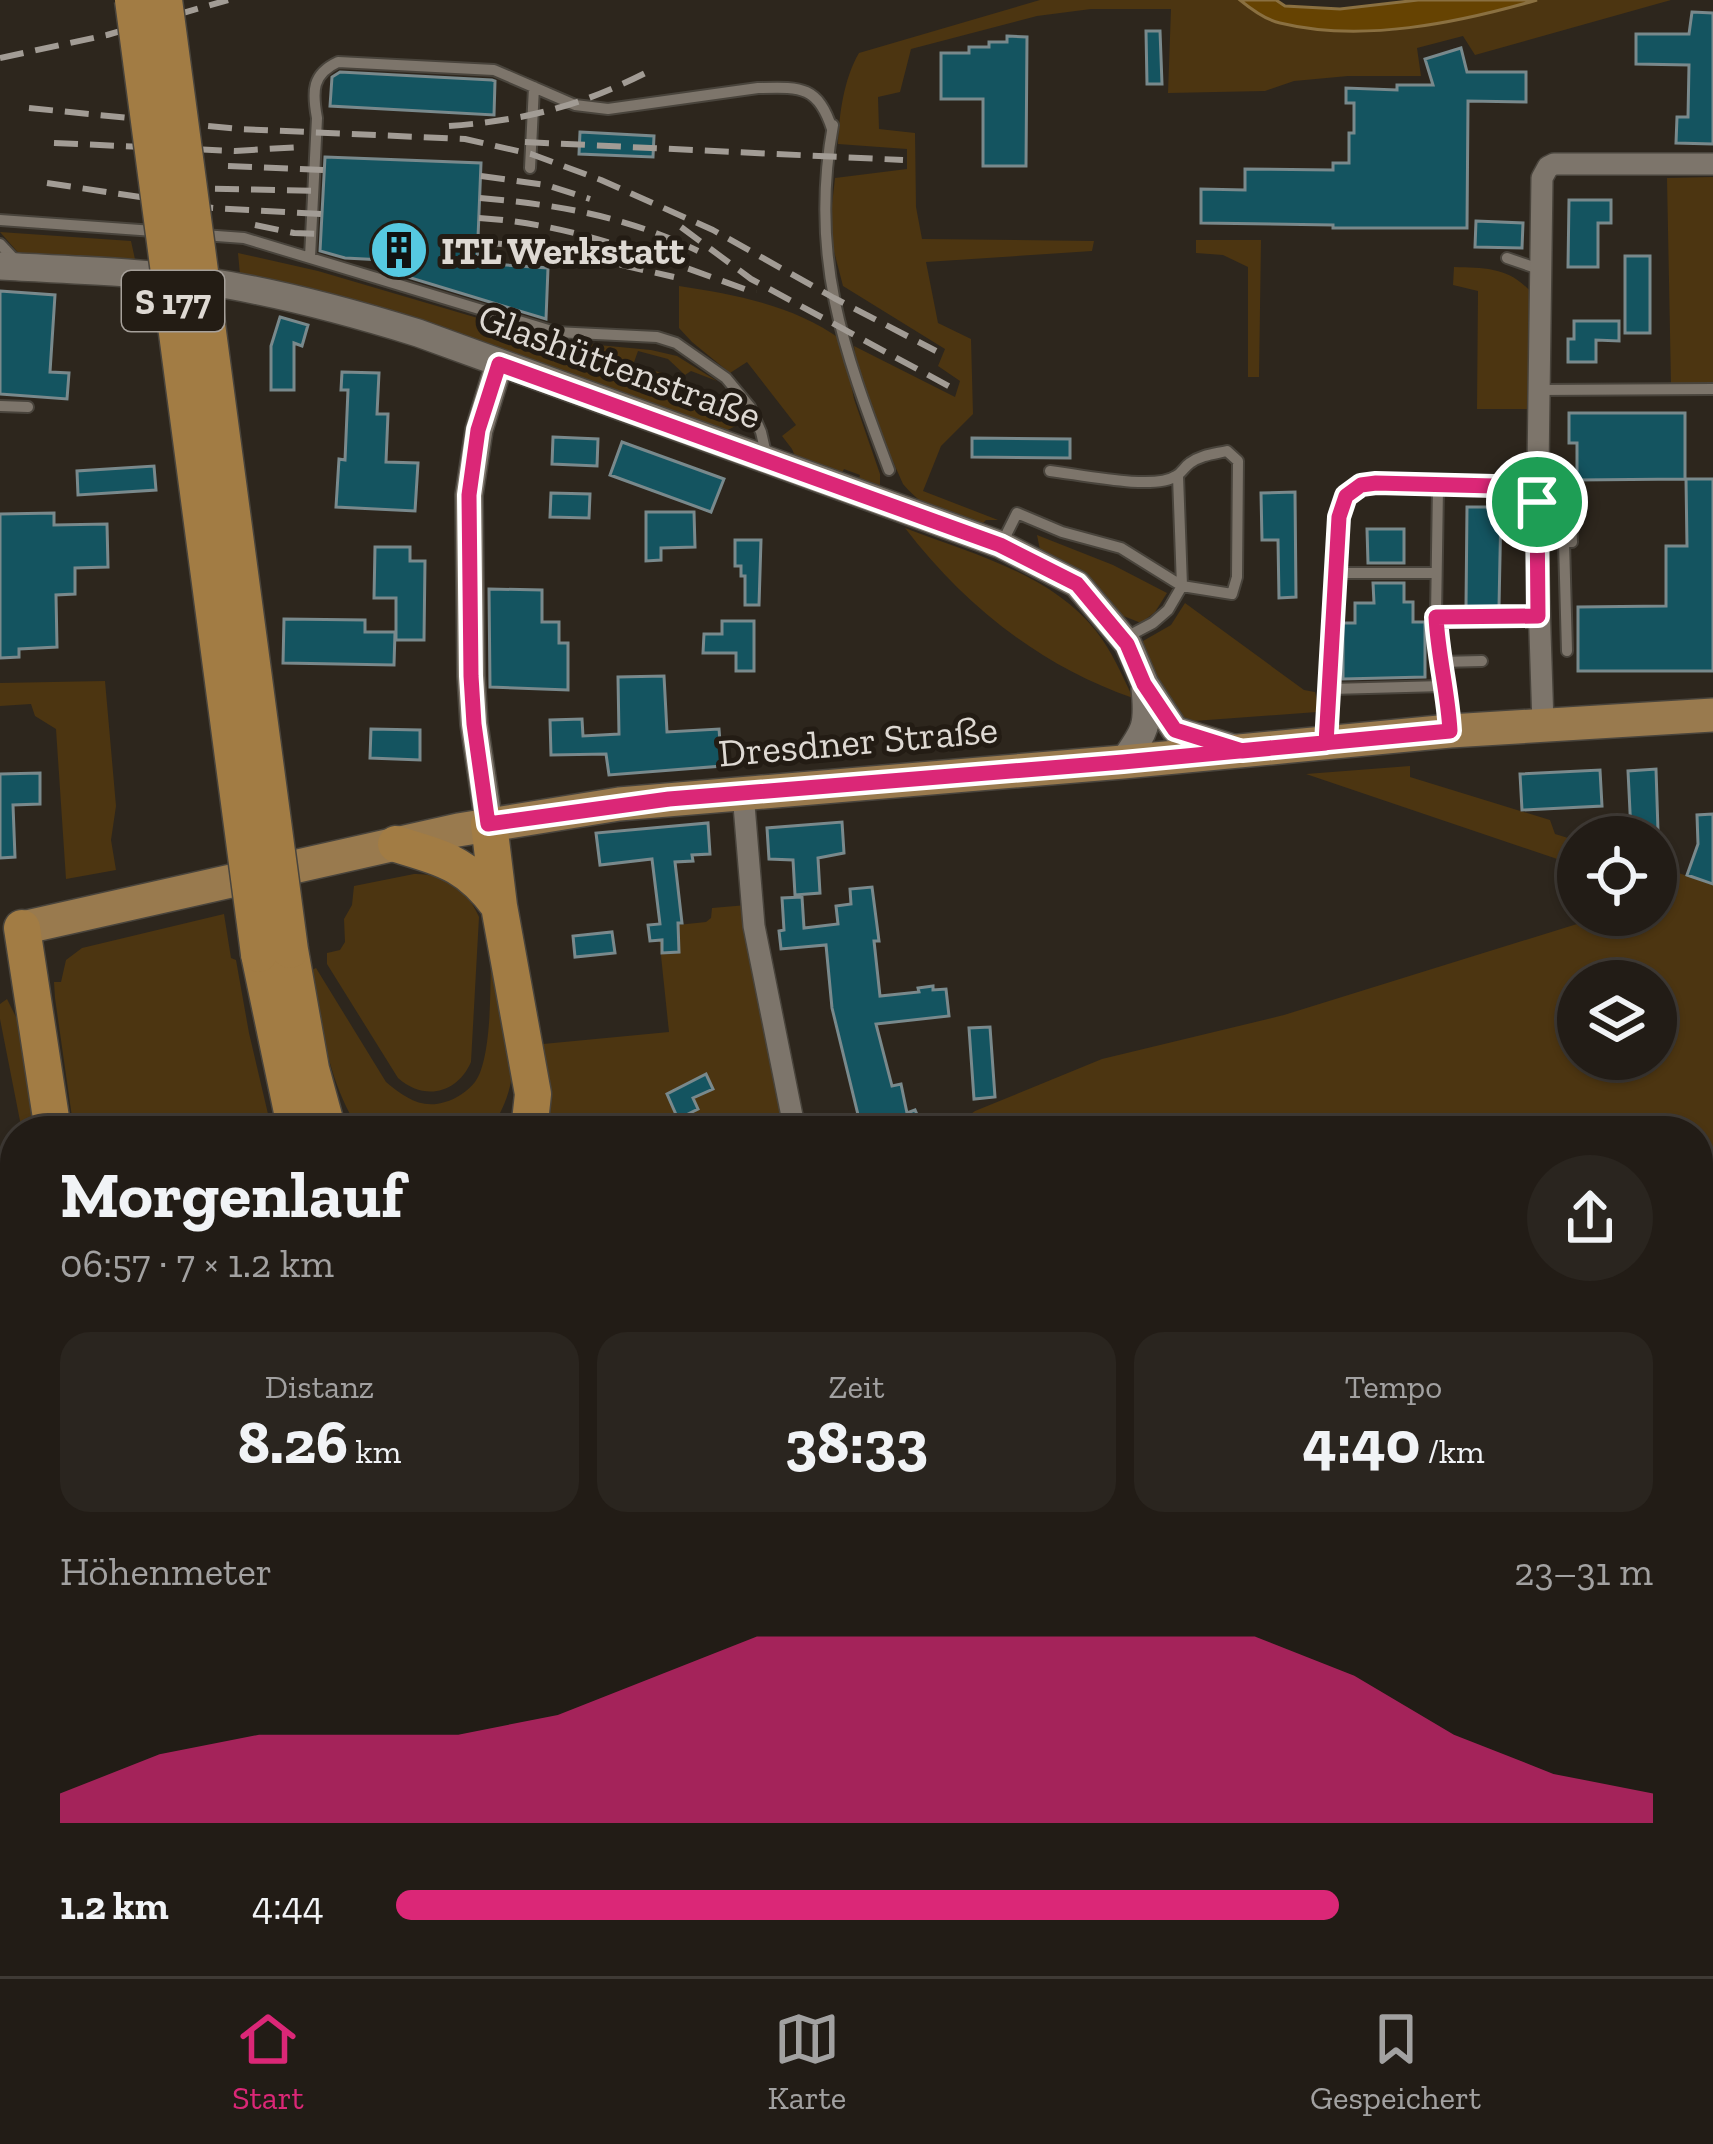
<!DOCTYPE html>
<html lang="de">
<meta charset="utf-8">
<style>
:root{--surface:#221c16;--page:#2a251f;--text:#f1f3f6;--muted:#a2a1a1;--line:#3f3a35;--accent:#db2777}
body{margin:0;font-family:"Zilla Slab",serif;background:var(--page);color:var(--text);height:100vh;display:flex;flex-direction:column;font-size:45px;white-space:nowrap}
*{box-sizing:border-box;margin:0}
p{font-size:39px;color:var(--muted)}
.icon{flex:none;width:66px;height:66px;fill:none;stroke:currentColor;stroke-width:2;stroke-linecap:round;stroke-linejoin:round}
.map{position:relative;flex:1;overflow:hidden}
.panel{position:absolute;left:0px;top:1116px;width:1713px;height:861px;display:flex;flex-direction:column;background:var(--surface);border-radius:48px 48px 0 0;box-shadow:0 3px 9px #0004,0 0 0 3px var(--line)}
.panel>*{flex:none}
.controls{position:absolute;left:1557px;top:816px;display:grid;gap:24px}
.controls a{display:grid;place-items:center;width:120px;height:120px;border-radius:50%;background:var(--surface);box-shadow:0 3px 9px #0004,0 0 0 3px var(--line);font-size:60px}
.pin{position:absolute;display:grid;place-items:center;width:102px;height:102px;color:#fff;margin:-51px;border:6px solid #fff;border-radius:50%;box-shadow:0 3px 12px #0007}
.round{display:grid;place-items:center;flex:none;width:126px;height:126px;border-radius:63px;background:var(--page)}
.headline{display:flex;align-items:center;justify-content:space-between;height:204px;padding:0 60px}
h1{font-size:66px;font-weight:700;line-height:90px}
.stats{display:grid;grid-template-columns:repeat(3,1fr);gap:18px;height:204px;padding:12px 60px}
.stats div{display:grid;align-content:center;border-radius:30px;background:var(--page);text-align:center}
.stats b{font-size:60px;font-weight:700}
.stats small{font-size:33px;font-weight:400}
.stats p{font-size:33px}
.chart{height:336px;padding:24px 60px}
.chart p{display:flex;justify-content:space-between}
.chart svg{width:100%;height:216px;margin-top:12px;fill:var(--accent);opacity:.7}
ul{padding:0 60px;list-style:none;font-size:39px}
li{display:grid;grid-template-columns:192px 144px 1fr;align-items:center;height:90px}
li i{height:30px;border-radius:15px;background:var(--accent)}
.dock{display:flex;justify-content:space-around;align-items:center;height:168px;border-top:3px solid var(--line);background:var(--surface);font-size:33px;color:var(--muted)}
.dock a{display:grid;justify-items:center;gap:6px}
.dock .current{color:var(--accent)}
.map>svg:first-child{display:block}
</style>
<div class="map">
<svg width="1713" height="1976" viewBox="0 0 1713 1976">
<rect width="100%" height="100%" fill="#2d261d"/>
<!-- green -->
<path fill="#4c3511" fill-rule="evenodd" d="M1040,0H1240L1276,23L1341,30L1391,31L1537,0H1671L1475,55L1463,36L1417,48L1421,76H1348L1294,81L1265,91L1168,93L1171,9H1091L1037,16L911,49L900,92L878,97L879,129L915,133L916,207L922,239L1094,241L1092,251L926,262L938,323L971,339L973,414L941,446L923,491L998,520H986L980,526C946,515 928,513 903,484C884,439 860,395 854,346L955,397L960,381L938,366L945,349L843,286L829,232L835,178L907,169V149L838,144C839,115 844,78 859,53Z
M1713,177V384H1671L1667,178Z
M0,232L131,241L136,264L21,256Z
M1196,240H1261L1259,377H1248V267L1223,255L1196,253Z
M238,253L318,271L556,341L651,350L677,356L717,381L691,371L685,375L668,359L638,351L633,365L666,374L680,386L674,401L739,424L724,432L240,275Z
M1454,267C1485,268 1508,267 1530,291V409H1477L1478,291L1453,285Z
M679,286C737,295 793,305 842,340L854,399L880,474V491L858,483L860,475L844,469L840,477L797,461L792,449L782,436L796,425L747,362L730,373L692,342L679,328Z
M905,528C972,554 1050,573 1096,631C1112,651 1122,675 1133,698C1040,666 964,605 905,528Z
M1037,535L1113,565L1167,593L1155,612L1141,623L1116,613L1040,550Z
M1185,603L1304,690L1315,692L1319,708L1317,712L1194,721L1180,716L1174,719L1141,648L1143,641L1171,625Z
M105,681L116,806L111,840L116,870L66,879L56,729L35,716L31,704L0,706V683Z
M1410,766V777L1550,820L1555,834L1578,841V866L1306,774Z
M1656,865L1713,885V1483L1698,1490V1131H948L975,1111L1102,1059L1284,1015L1606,915H1656V899L1664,896L1656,893ZM1578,981H1656V1059H1578Z
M414,874C443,873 468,890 479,917L471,1062C457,1094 424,1101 398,1078L327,964V953L340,950L345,942L344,919L352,905L354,886Z
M747,905L789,1131H537L544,1069L543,1044L669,1032L658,927L706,922L711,918L712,908Z
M224,914L231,958L236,960L249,1033L272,1131H74L55,998L54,982H61L66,960L82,948Z
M491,934L513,1067C511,1092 503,1110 490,1131H361C330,1090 319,1020 312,970L316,968L386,1082C403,1096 421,1110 445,1102C456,1099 468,1091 475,1082C494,1057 490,967 491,934Z
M7,999L17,1019L34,1131H22L0,1019V1004Z
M15,1391V1508L0,1490V1398L4,1400Z
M15,1781V1962H799L810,1976H0V1786Z
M1093,1962H1423V1963L1408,1976H1086Z"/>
<!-- water -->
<path fill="#664302" stroke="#8a7041" stroke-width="3" d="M1240,0H1276L1285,6L1340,9L1418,0H1537C1457,23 1362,43 1280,23C1266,20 1251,9 1240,0Z"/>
<!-- building -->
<path fill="#145460" stroke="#79898c" stroke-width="3" d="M1692,12L1713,13V144L1676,143L1677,117H1688L1689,65L1636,64V34H1689Z
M1146,31H1160L1162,84H1147Z
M1007,36L1027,37L1026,166H983V99H941V53H969V47H989V42H1007Z
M1461,48L1467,72H1526V102L1468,101L1467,228H1333V225L1201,223V189L1245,190V169L1333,170V163H1349V133H1354V103H1346V88L1397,90V85H1433L1425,59Z
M340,72L492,80L495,81L494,115L330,106L332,77Z
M580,132L654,136L653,157L579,154Z
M325,157L481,163L477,263L548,268L546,319L401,275L402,261L345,258L320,251Z
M1569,200H1611V223H1598V267H1568Z
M1476,221L1523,223L1522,248L1475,247Z
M1625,256H1650V333H1625Z
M0,291L55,295L50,372L69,373L67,399L0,394Z
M280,317L308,325L302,346L294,343V390H271V346Z
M1574,321H1619V341L1596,340V362H1568V339H1574Z
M342,372L379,373L377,414H388L386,462L418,463L415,511L336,507L339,459L345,460L348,390H341Z
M1569,413H1685V479L1577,480V443H1569Z
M553,437L598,439L597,466L552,464Z
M972,438L1070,439V458L972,457Z
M622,442L724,479L711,512L610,475Z
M154,466L156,490L78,495L77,471Z
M1686,479H1713V671H1578V607L1666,606V546H1687Z
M1295,492L1296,597L1279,598L1278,540H1262L1261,493Z
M551,493L590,494L589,518L550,517Z
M1467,507H1501L1499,607H1466Z
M646,512H694L695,547L661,548V560L646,561Z
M54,513V525L107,524L108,567L75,568V594L56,595L57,647L19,649V657L0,658V514Z
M1367,529H1404V563H1368Z
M735,540H761L759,605H745V576H741V566H735Z
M375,547H410V561H425L424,640H396V598H374Z
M1373,583H1404V602H1413V622H1425V677L1343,679V623H1355V603H1374Z
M489,589L542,590V622H559V643H568V690L490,687Z
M284,619L365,620V632H395L394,665L283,663Z
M722,621H754V671H736V653H703L704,634H722Z
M664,676L667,732L719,729L722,766L609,775L606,754L551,755L550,720L582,719L583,736L619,734L618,677Z
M371,729L420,730V760L370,758Z
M1656,769L1658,831L1631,832L1628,771Z
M1600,770L1602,806L1522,810L1520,774Z
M40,773V804L13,805L15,857L0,858V774Z
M1713,814V884L1687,875L1698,844L1697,815Z
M842,822L844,853L818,858L820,893L795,895L793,860L769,859L767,828Z
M708,823L710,854L692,855L693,861L675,862L682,923H678L679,952L662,953V940L650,941L648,925L660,924L652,859L600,865L596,833Z
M872,887L879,941H874L880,996L919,992L918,988L933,986V990L946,989L949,1016L876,1024L892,1086L901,1084L907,1113L915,1110L924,1131H862L832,1008L826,945L781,949L779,931L784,930L782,898L802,897L804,928L838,924L836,906L851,904L850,889Z
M612,932L615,953L575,957L573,936Z
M990,1027L995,1097L974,1099L969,1028Z
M706,1074L713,1089L693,1098L698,1109L678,1119L667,1094Z
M1698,1659L1713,1686V1755L1698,1762V1738L1712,1731L1698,1709Z
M1486,1962H1555L1556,1965L1536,1976H1463Z"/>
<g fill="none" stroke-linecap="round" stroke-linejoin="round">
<!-- trunk-tunnel -->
<path stroke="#484138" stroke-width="36" stroke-dasharray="36 18" stroke-linecap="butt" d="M880,1962L893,1976
M921,1962L934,1976"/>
<!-- service casing -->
<g stroke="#49443c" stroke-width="14">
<path id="service" d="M833,125C809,257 843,348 889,470
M530,168L534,87
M0,220L154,231
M203,235L244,238L555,332L657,337L676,343L726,378L750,407L761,432L767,458
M0,244L15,260
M310,257L317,118C312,91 312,74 338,62L494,70L575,105L608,109L758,88C800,87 818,85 832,129
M1507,258L1539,269
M1537,390L1713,389
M0,406L28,407
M1438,487L1494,486L1537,502
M1537,541L1572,542L1570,499
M1564,542L1567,651
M1002,543L1017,513L1062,532L1121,548L1182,586L1232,594L1237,577L1238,461L1227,451C1214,454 1201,455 1190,463C1184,467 1182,473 1176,476C1154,491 1078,474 1050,471
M1436,573H1334C1343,476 1342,481 1438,487L1436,617L1537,616
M1436,617C1438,655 1448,691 1450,728
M1129,641L1134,633L1153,623L1168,610L1182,586L1178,476
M1440,662L1482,661
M1331,689L1443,686
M1327,738L1334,573
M0,1217L8,1306L0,1339"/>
</g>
<!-- minor casing -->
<g stroke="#49443c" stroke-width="24">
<path id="minor" d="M1543,724L1537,541L1542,178L1548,167L1554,164H1713
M743,793L754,926L795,1131
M1698,1600L1713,1627
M1698,1811L1713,1803
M903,1962L917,1976
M1570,1962L1576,1976"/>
</g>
<!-- tertiary casing -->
<g stroke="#49443c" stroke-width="30">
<path id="tertiary" d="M0,266C67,270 136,271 203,281C277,292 347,311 418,333L1001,545L1077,584L1128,644L1145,684L1175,730L1233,748
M1123,762C1145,731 1149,727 1145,688
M489,824L474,724L471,676L469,495L479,430L499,364
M1698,1511L1713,1503
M968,1976L977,1962"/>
</g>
<!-- primary casing -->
<g stroke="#49443c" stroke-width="36">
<path id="primary" d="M22,928L458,830L619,804L1123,762L1450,731L1713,715"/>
</g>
<!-- trunk casing -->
<g stroke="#49443c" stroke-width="39">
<path id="trunk" d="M489,824L499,906L533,1094L529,1131
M396,844C445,859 468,864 499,906
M22,928L53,1131
M290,950L311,1069L328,1131
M259,954L296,1131"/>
</g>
<!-- service -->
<use href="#service" stroke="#7d756b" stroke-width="10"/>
<!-- minor -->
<use href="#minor" stroke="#7d756b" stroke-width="21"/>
<!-- tertiary -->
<use href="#tertiary" stroke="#7d756b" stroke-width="27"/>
<!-- primary -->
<use href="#primary" stroke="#997a4e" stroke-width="33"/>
<!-- trunk -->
<use href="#trunk" stroke="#a27c44" stroke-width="36"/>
<!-- rail -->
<path stroke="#a29c95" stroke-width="6" stroke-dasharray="24 12" stroke-linecap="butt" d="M0,58L107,35L228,0
M29,108L239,129L465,139L531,154L601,180L713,230L834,298L936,351
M449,126C530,120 584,105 655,68
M525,142L903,160
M54,143L235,151L300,147
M228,166L323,170
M481,176L546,185L590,199
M47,183L213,208L321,214
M179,188L322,191
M480,198C560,205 625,216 698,251
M479,218C577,224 665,261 756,293
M255,225L294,233L320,234
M681,227L751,279L954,389
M478,242L547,248L674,277"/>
<!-- trunk-bridge casing -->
<g stroke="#49443c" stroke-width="39" stroke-linecap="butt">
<path id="trunk-bridge" d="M133,0L259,954
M164,0L290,950"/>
</g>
<!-- trunk-bridge -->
<use href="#trunk-bridge" stroke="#a27c44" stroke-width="36"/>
</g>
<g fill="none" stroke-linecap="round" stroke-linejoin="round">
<!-- route casing -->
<g stroke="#fff" stroke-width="24">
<path id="route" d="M1537,502L1494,486L1376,483L1361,485L1346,496L1339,517L1326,743L1242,751L1175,730L1144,684L1127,644L1077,584L1000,545L499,364L478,430L469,495L471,676L474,724L488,824L669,799L1123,762L1450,731C1448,693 1438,656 1436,617L1538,616L1537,502"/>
</g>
<!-- route -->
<use href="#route" stroke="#db2777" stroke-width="15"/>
</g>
<!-- icons -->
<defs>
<g id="building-disc" transform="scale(3)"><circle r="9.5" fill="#56c9e1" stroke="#231c14"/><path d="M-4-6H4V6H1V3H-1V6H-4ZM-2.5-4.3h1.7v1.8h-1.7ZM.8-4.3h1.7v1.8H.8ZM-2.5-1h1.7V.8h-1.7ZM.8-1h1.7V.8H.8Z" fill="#111"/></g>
</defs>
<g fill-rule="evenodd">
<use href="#building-disc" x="399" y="250"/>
</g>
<g text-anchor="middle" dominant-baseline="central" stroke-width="10" stroke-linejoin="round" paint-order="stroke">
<!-- shield labels -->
<rect fill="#231c14" stroke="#a6a09a" stroke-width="3" x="122" y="271" width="102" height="60" rx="9"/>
<g font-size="36" font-weight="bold" fill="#ded9d3">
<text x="173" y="301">S 177</text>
</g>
<!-- poi labels -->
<g font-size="39" font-weight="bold" fill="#ded9d3" stroke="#231c14" text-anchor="start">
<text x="441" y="250">ITL Werkstatt</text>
</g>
<!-- street labels -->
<g font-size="39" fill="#ded9d3" stroke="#231c14">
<text transform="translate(620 366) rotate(20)">Glashüttenstraße</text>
<text transform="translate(858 741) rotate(-5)">Dresdner Straße</text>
</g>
</g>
</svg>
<div class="controls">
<a><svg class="icon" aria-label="locate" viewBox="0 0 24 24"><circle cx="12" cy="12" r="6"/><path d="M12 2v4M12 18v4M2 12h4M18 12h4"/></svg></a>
<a><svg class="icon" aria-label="layers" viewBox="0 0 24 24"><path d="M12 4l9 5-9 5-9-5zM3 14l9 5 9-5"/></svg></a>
</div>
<div class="pin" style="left:1537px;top:502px;background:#1e9e55"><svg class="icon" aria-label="arrive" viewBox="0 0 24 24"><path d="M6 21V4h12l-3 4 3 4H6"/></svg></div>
<section class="panel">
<div class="headline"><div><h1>Morgenlauf</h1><p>06:57 · 7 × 1.2 km</p></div><a class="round"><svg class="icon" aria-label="share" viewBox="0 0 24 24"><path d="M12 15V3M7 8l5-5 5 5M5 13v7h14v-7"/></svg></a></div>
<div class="stats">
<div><p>Distanz</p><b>8.26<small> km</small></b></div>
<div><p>Zeit</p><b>38:33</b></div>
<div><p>Tempo</p><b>4:40<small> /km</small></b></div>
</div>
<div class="chart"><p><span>Höhenmeter</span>23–31 m</p>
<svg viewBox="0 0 160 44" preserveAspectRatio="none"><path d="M0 44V38L10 30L20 26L30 26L40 26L50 22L60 14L70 6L80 6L90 6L100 6L110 6L120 6L130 14L140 26L150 34L160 38V44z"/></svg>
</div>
<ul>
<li><b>1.2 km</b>4:44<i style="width:75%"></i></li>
</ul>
</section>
</div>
<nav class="dock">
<a class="current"><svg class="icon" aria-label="home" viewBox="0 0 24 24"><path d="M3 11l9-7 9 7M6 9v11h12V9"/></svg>Start</a>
<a><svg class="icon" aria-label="map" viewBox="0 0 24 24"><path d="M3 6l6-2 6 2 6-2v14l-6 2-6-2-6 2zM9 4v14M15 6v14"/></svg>Karte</a>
<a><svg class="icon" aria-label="saved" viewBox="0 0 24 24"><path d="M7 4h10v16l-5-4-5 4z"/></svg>Gespeichert</a>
</nav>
